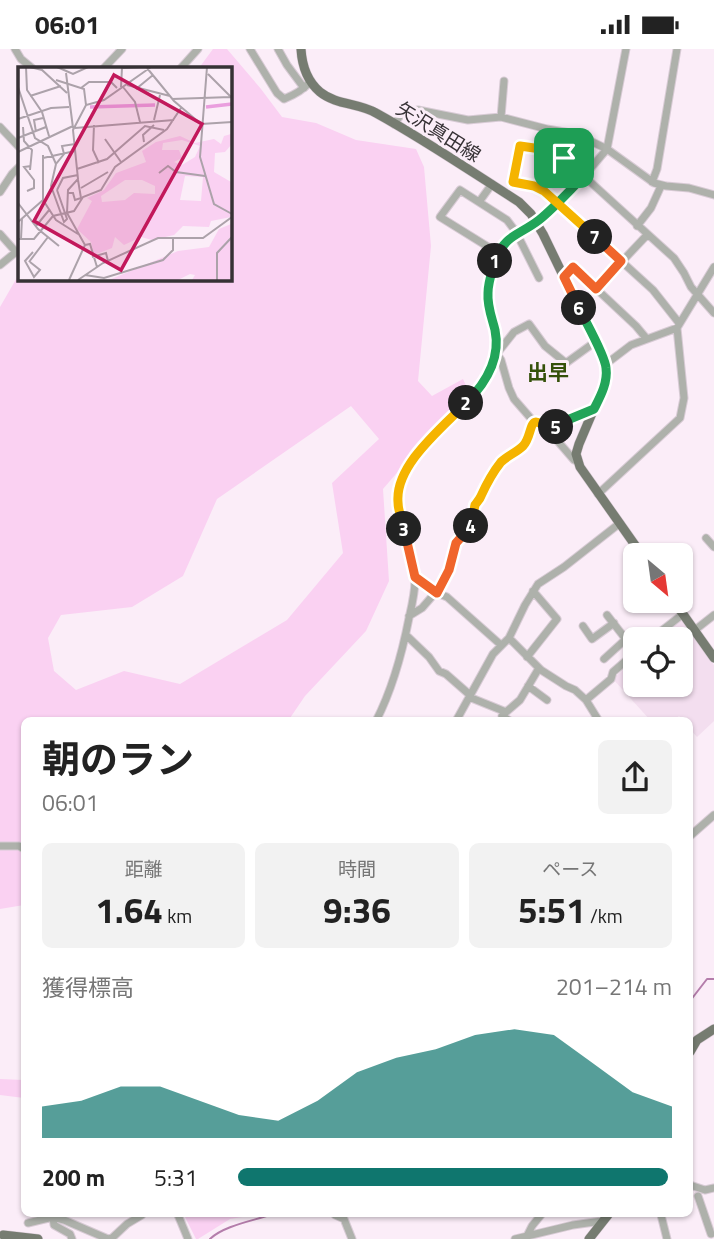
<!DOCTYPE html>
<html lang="ja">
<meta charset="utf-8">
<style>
:root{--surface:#fff;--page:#f2f2f2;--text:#222;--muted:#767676;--accent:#0f766e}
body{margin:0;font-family:"Titillium Web","Noto Sans JP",sans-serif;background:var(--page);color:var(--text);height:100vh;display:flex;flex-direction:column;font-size:26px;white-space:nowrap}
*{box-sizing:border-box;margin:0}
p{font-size:23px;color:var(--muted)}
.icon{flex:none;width:38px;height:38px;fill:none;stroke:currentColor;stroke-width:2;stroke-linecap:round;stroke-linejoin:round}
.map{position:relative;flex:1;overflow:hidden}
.drawer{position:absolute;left:21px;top:668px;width:672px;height:500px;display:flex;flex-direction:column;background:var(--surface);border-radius:10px;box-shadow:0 2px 5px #0004}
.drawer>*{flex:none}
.needle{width:46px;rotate:151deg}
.tools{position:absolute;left:623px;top:494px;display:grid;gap:14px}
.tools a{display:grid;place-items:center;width:70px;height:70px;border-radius:10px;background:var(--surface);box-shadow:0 2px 5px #0004;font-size:35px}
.pin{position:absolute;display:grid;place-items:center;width:60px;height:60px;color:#fff;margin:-30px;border-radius:14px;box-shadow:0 4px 10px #0006}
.km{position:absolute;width:35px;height:35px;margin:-18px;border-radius:50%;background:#222;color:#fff;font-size:19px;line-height:35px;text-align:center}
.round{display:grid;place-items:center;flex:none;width:74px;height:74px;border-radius:10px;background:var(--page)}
.summary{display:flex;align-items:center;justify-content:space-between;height:119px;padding:0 21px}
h1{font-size:38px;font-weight:700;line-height:52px}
.figures{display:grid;grid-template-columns:repeat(3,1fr);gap:10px;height:119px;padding:7px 21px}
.figures div{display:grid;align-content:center;border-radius:10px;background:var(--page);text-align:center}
.figures b{font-size:35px;font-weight:700}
.figures small{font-size:19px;font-weight:400}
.figures p{font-size:19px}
.chart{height:196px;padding:14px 21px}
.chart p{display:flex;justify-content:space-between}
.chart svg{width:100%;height:126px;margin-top:7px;fill:var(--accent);opacity:.7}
ul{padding:0 21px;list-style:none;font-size:23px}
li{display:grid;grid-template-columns:112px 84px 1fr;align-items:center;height:52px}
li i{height:18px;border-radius:9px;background:var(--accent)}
.status{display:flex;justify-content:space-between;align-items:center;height:49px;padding:0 35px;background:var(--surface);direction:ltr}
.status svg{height:19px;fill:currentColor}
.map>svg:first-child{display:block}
</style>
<div class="status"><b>06:01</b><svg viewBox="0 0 49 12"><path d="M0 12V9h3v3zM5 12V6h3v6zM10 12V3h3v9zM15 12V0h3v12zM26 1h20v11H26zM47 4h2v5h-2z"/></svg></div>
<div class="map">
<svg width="714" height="1190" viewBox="0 0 714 1190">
<rect width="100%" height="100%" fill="#fbedf8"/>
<!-- built -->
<path fill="#f3deef" d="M681,570L714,616V672L697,688L690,680V672H683L679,667L674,672H651L613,630L635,610V635H681V590H659Z"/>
<!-- green -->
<path fill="#fad1f2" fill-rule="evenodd" d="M213,0H227L261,40L282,68L316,74L356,91L416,100L424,118L431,197L418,332L432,347L463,330L468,341L383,440L389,532L366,582L305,647L288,672H24V780L21,781L23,807L24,808V856L0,860V258L19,225V229H229V19H199ZM351,357L379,390L332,434L343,504L287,571L180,635L124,622L76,641L54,622L48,589L61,566L132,558L183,527L217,450Z
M0,1030L24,1031V1049L0,1046Z
M184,1166H255L230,1170L198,1190H196Z"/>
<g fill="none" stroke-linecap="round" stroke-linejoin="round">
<!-- stream -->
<path stroke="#b47dab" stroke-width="2" d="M690,952L707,930H714
M210,1190C223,1177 252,1172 270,1166"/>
<!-- minor casing -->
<g stroke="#d8cbd5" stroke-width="9">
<path id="minor" d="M15,0L21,10L32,19
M250,0L277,44L284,50C294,46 303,41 310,33
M278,0L287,16L304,39
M104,19L122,0
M181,19L198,0
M501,68L504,32
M394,75L402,64L418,61L468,71L501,68L547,80L576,85L607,100L654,134L666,137L689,139L714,146
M0,78L19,98
M652,133L657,120L677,0
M0,143L12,125L19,118
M479,153L492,135
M637,177L651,159L661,137
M0,185L16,203L0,216
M498,204L440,168L460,141L507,171L516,183L539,229
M564,228L573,218L636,277L646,289
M596,240L647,186
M679,274L653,241L544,142L534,137L513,133L520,97L555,102L564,109L674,209L684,224L691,238L714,264
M606,315L631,296L677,279
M549,382L565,372L594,361
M577,412L574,411L542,374L534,373L514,350L509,339L501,311L499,308L495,307L514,283L529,275L545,297L566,314L595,293
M598,445L680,369L684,349L677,279L714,218
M706,489L714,498
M415,528L437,544L447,548L501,596
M607,566L635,602
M409,567L422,559L442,536L449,521L456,494L474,473L475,457L481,448L482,442L501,414L523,398L528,390L530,380L534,373
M583,577L592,590L614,574
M695,581L714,566
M406,586L429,608L439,622L446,625L470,646
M509,589L541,621L566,637L575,641L586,651L599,672
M651,590L683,565
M527,608L557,570L533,542
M604,610L626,590
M528,637L547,651
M469,648L506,663L520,651L539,619
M586,651L611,630L613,623L635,604
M506,663L502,667L510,672
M376,672C393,639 402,605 409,569C412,556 415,544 415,531C415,486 383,461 408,416L478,341L490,323L495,307L496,286L488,253V243L489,232L498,204L503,196L516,183L540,169L584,127L607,100L626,0
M456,672L493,605L509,589L525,556L538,535L564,518L620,474
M690,787L714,766
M0,797H19L24,800
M690,1136L705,1141L714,1139
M698,1147L711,1185
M178,1166L188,1190
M335,1166L344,1170L352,1190
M661,1166L667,1190
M53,1168L54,1176L70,1185L72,1190
M28,1174L53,1168L64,1171L108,1190L112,1189L127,1175L142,1166
M526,1189L532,1177L541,1166
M515,1190L573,1176L602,1172"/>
</g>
<!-- major casing -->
<g stroke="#d8cbd5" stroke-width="10">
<path id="major" d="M301,0C302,17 307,32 320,43C336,56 359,54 376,64C425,91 472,123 519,153L531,165L543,185L606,315L604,336L579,395L576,405L580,418L642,506
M673,551L714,609
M690,1003L697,991L714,980
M3,1186L38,1190
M589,1190L608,1166"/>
</g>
<!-- minor -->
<use href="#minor" stroke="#aeb1ab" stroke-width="7"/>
<!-- major -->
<use href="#major" stroke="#767c71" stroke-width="9"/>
</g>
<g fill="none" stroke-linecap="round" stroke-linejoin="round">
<!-- split-1 casing -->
<g stroke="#fff" stroke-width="14">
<path id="split-1" d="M495,212C505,185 520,186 539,171C555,158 569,142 584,127L564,109"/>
</g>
<!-- split-2 casing -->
<g stroke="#fff" stroke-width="14">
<path id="split-2" d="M466,354C486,334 501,310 495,281C492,269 487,257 488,244C488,233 492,223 495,212"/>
</g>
<!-- split-3 casing -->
<g stroke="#fff" stroke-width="14">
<path id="split-3" d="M404,480C402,471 398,462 398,453C395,416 442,379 466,354"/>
</g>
<!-- split-4 casing -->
<g stroke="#fff" stroke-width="14">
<path id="split-4" d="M404,480L415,528L437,544L449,521L456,494L471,477"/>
</g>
<!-- split-5 casing -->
<g stroke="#fff" stroke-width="14">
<path id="split-5" d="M471,477C475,470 473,463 475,456C477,453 480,450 481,447C486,436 493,423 501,413C507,407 517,403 523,397C534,386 527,359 549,382L556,378"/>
</g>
<!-- split-6 casing -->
<g stroke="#fff" stroke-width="14">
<path id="split-6" d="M556,378L565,372L594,360C600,348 608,334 606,319C605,306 585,272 579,259"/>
</g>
<!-- split-7 casing -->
<g stroke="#fff" stroke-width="14">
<path id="split-7" d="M579,259L564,228L573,218L596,240L621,212L595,188"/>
</g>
<!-- split-8 casing -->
<g stroke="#fff" stroke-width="14">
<path id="split-8" d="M564,109L555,102L520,97L513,133L534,137L544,142L595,188"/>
</g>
<!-- split-1 -->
<use href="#split-1" stroke="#22a559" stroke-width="9"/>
<!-- split-2 -->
<use href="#split-2" stroke="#22a559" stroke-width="9"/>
<!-- split-3 -->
<use href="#split-3" stroke="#f5b400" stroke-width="9"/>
<!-- split-4 -->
<use href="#split-4" stroke="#f0652b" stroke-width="9"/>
<!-- split-5 -->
<use href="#split-5" stroke="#f5b400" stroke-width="9"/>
<!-- split-6 -->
<use href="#split-6" stroke="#22a559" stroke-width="9"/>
<!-- split-7 -->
<use href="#split-7" stroke="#f0652b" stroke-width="9"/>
<!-- split-8 -->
<use href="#split-8" stroke="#f5b400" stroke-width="9"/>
</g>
<g text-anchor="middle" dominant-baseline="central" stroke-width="6" stroke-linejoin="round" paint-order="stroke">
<!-- street labels -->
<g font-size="19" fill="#363135" stroke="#fbedf8">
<text transform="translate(439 82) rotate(32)">矢沢真田線</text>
</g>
<!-- neighbourhood labels -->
<g font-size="21" font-weight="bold" fill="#35510a" stroke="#fbedf8">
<text x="548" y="323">出早</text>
</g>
</g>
<!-- overview -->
<g transform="translate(18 18)">
<rect width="214" height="214" fill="#fbedf8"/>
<path d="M213,67V78L207,85L197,86L196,105L213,115V150L193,154L191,160L165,159L156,168L134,173L123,170L106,178L97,170L94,181L76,188L73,175L59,162L74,134L69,131L86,123L98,106L128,95L124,84L138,75L162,69L177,76L196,72L203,77L206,69ZM164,73L182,79L177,90L164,98L156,95L164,91L161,83H144L145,76ZM167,109L185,110L183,134L162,133ZM107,113H124L137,119V127L116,126L107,133L84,135L83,129ZM213,157V213H174L177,208L172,207L160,213H91L160,184L191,180L201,162Z" fill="#fad1f2" fill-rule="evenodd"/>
<path fill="none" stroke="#ea9ede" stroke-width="3.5" d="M72,40L137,38M188,40L214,37"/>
<path fill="none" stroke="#aca2aa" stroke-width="2" d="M8,0L9,23L24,45L31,69M12,0L24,3L49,26M39,0L55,7L70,0M189,0L182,90L196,137L214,147M129,1L156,34L183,57M48,6L55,61M190,7L214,31M38,13L66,22L68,38M109,18L152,29M0,20L17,71L30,79L38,97M103,20L104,1L123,0M105,20L117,35L122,55M63,21L71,15H93L99,21M118,22L135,8M12,29L43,19M154,32L213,30M0,52L33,41L51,40M136,53L142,28M183,57L214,55M76,58L75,83L81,96M5,60L6,74L14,83L12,103M57,61L156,53M18,65L16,53L25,51M0,71L28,60M87,72L103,95M126,75L125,68L136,58M0,85L55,59M25,91L57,84M59,102L89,92L127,59L146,63M141,106L150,99L158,105L187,109M63,121L90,105M39,123L49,152L46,155L33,119L38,97L46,87L44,79L57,77M39,123L45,111L60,108M9,124L16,121V113L6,100L13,99M50,126H55L57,133L63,131L60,113M25,133L38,153L60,167M0,136L20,162L41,179M0,155L25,133V88M18,159L32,142M0,172H16L35,149L56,144L65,130L83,123L97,100L149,62L163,41M3,172L4,151M67,178L72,177L79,200M74,190L88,186L90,194M11,195L30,170M12,195L22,203L16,210L7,194L15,185M67,208L86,211L145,193L155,183V170M51,213L67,178L49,146L50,123L60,112L55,63L68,38L86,33L133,0M60,213L85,196L140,171H185L214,150M199,213V186L214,170"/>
<path fill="#c2185b" fill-opacity="0.15" stroke="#c2185b" stroke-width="3.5" d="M96,8L184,57L103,203L16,154Z"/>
<rect width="214" height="214" fill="none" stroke="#363135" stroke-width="3.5"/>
</g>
</svg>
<div class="tools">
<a><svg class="needle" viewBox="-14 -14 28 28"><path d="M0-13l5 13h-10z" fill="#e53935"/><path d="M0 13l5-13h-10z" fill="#767676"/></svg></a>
<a><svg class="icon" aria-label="locate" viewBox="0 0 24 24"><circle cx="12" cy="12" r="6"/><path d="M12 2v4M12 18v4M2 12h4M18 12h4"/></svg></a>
</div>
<div class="pin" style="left:564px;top:109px;background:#1e9e55"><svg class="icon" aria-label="arrive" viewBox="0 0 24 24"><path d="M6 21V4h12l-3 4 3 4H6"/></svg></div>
<b class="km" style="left:495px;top:212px">1</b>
<b class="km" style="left:466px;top:354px">2</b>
<b class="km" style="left:404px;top:480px">3</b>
<b class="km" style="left:471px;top:477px">4</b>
<b class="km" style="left:556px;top:378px">5</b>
<b class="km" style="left:579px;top:259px">6</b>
<b class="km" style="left:595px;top:188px">7</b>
<section class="drawer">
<div class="summary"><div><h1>朝のラン</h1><p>06:01</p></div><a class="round"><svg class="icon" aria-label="share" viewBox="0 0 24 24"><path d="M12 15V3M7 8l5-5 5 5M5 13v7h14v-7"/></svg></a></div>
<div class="figures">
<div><p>距離</p><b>1.64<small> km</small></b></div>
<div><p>時間</p><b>9:36</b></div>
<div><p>ペース</p><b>5:51<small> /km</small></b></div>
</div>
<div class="chart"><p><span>獲得標高</span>201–214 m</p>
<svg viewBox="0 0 160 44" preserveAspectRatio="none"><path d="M0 44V33L10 31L20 26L30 26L40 31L50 36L60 38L70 31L80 21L90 16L100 13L110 8L120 6L130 8L140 18L150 28L160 33V44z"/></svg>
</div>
<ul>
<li><b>200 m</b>5:31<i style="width:99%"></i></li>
</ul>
</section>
</div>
